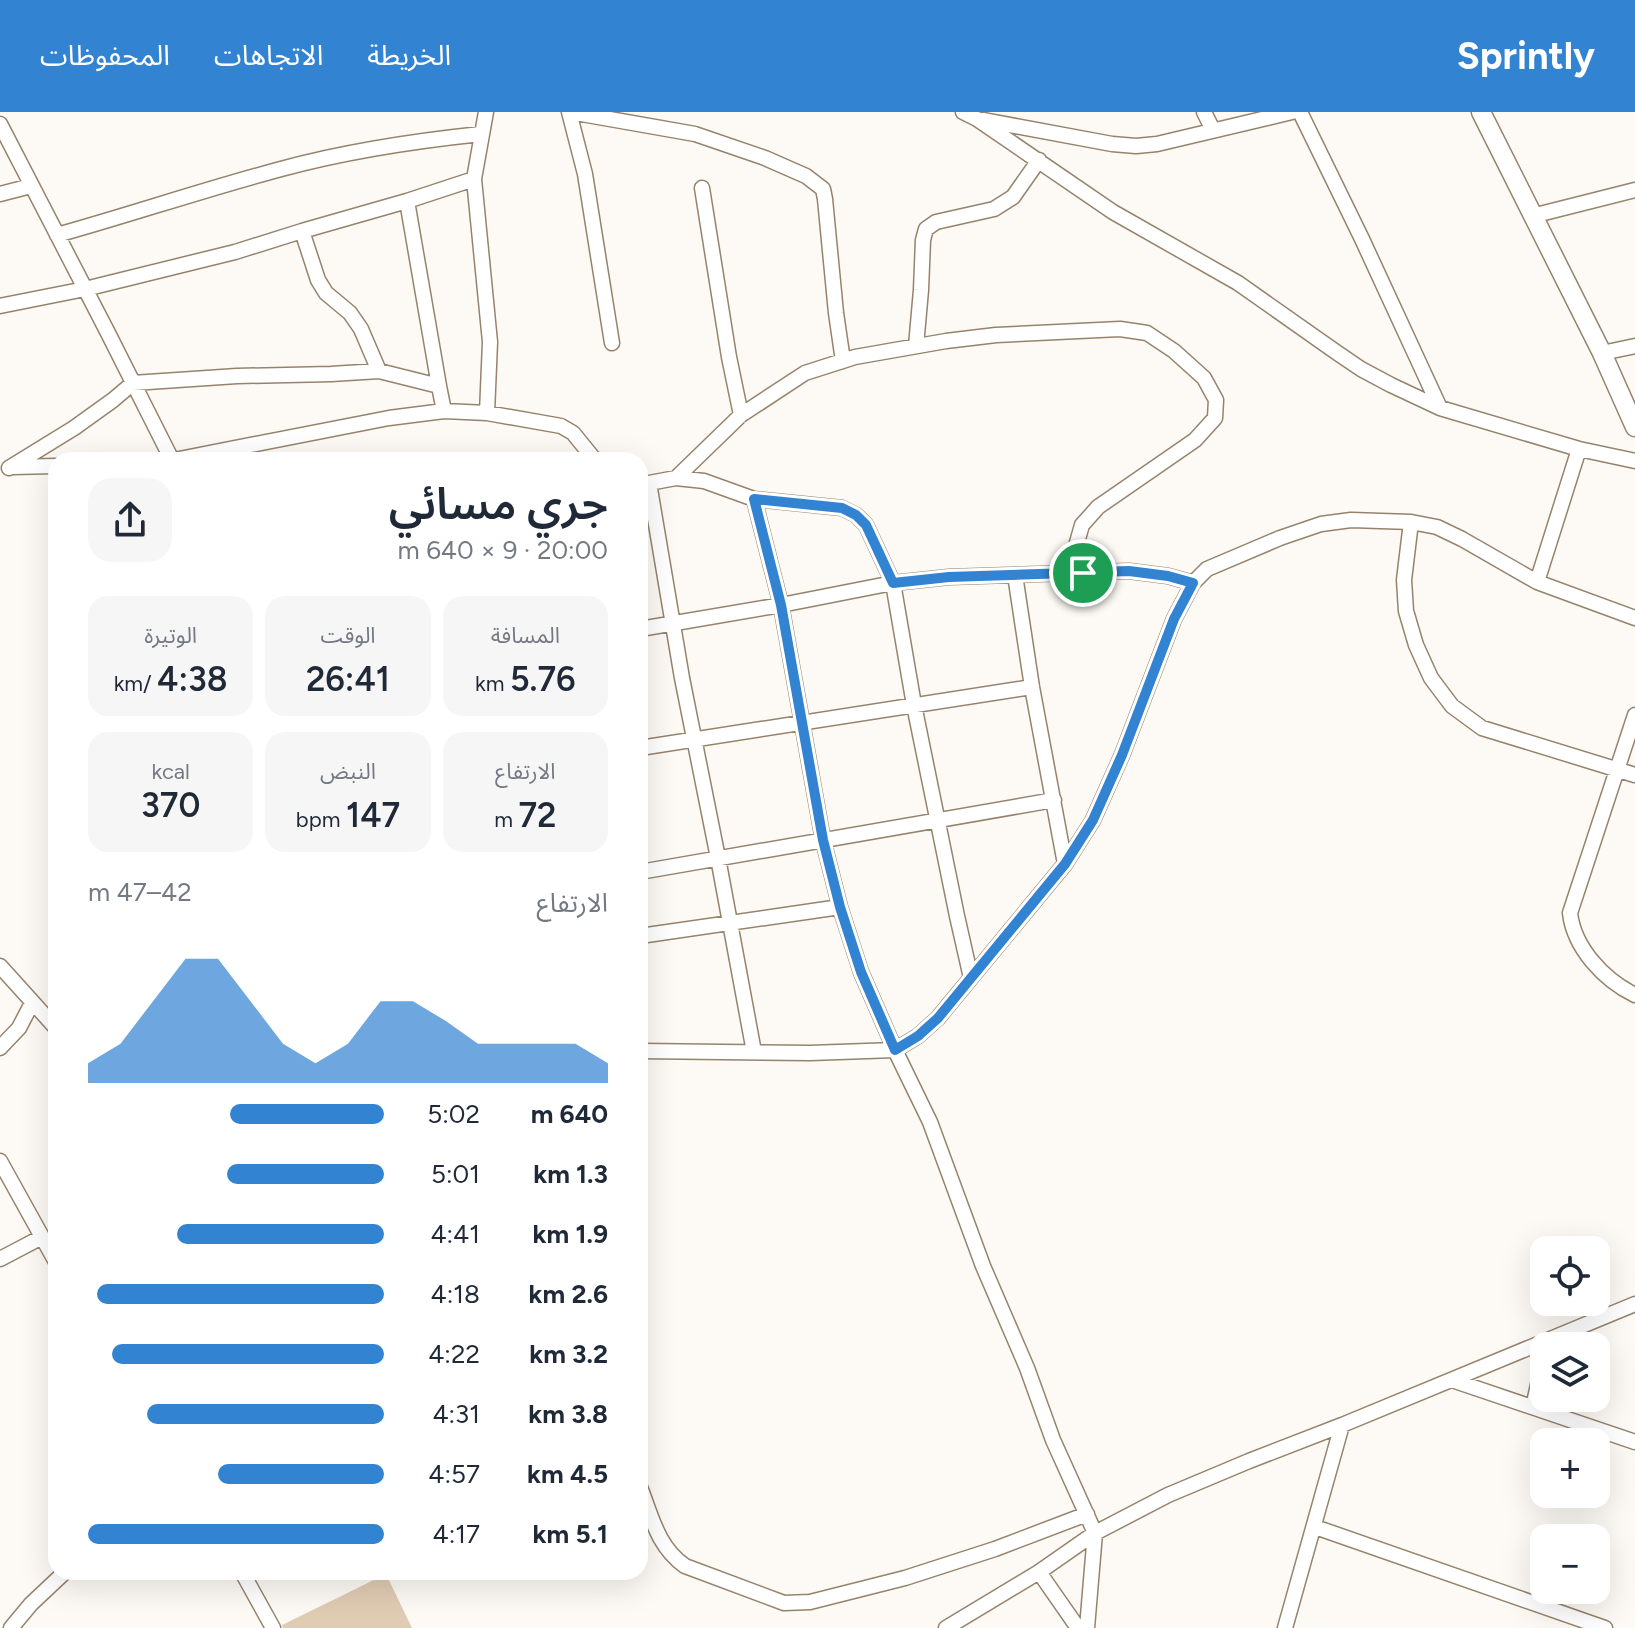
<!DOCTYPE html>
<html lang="ar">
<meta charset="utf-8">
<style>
:root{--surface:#fff;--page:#f6f6f7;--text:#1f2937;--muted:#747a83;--accent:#3283d2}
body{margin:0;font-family:Figtree,"Noto Sans Arabic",sans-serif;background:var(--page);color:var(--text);direction:rtl;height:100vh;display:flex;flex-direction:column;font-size:30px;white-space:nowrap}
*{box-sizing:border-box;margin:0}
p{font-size:26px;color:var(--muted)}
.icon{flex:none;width:44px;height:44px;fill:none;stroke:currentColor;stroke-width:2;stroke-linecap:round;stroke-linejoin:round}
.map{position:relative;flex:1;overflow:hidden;direction:ltr}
.drawer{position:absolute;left:48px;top:340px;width:600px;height:1128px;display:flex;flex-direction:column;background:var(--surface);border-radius:24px;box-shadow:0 8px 32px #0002;direction:rtl}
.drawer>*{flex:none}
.fabs{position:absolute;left:1530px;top:1124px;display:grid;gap:16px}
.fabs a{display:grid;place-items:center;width:80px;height:80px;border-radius:16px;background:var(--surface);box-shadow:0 8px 32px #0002;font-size:40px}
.pin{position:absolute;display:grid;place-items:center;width:68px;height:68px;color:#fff;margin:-34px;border:4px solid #fff;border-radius:50%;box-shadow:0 2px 8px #0007}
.round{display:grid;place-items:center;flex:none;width:84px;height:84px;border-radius:24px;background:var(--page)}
.head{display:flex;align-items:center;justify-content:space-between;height:136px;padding:0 40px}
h1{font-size:44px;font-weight:600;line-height:60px}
.figures{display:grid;grid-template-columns:repeat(3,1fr);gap:12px;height:136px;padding:8px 40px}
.figures div{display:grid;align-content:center;border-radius:20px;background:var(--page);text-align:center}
.figures b{font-size:34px;font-weight:600}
.figures small{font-size:22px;font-weight:400}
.figures p{font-size:22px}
.chart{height:224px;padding:16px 40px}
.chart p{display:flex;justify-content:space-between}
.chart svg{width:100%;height:144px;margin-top:8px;fill:var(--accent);opacity:.7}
ul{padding:0 40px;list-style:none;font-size:26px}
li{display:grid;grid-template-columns:128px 96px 1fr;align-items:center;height:60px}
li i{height:20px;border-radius:10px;background:var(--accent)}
header{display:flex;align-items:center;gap:48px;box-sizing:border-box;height:112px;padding:0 40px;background:var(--accent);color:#fff}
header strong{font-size:38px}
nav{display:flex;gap:44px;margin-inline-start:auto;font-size:28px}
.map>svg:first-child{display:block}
</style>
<header>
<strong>Sprintly</strong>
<nav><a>الخريطة</a><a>الاتجاهات</a><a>المحفوظات</a></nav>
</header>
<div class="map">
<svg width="1635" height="1516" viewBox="0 0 1635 1516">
<rect width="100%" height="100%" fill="#fdf9f4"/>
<!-- building -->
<path fill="#e0cbb3" d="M386,1462L412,1516H283L282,1513Z"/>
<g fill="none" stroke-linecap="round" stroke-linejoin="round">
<!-- minor casing -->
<g stroke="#96836c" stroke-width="17">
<path id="minor" d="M486,0L474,67L490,230L487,301
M569,0L585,62L612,231
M570,0L695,22L765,46L806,64L823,77L825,87L836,201L843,249
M963,0L977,7L1113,100L1238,171L1336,240L1361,257L1391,273L1440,296L1579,337L1635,349
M1204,0L1213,18
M1300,0L1362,127L1440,296
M983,8L1112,32L1136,34L1157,32L1292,0
M0,12L108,221L172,348
M702,76L729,245L741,303
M0,82L31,74
M407,89L439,274
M1532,104L1635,78
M302,119L318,168L326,181L350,201L361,217L379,259
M57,123C132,102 206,77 281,57C347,39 414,29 481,22
M0,194L85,177L235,140L302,119L407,89L474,67
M916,234L921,178L923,128L926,117L936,110L994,97L1013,85L1039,48
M1602,241L1635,234
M1579,337L1537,470L1635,506
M174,348L389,306L444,299
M12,355L56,354
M9,356L74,316L113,288L133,271L237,264L331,262L379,259L439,274L444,299L487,301L561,314L573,321L595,348
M676,366L741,303L805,261L855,245L946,229L996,223L1120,217L1147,221L1174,239L1204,266L1216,288L1215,306L1195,328L1098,395L1082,413L1076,434L1083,461
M649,371L682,566L718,746L754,940
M640,375L649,371L676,366L704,369L754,387L842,396L856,403L866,413L893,471L914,593L957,804L971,866
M754,387L781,493L823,728L840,795L861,860L895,938L918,924L938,906L1065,752L1093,708L1122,643L1174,507L1193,471L1207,457L1280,426L1321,412L1351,408L1411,410L1437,415L1462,427L1537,470
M1411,410L1404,468L1406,499L1416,533L1431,566L1452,594L1482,616L1635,663
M1015,463L1032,575L1065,752
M640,517L781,493L893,471L949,465L1129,459L1168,464L1193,471
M1635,603L1570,801C1574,836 1604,868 1635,883
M640,636L1032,575
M640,760L1054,688
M640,824L840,795
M0,854L56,916
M0,936L19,916L32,891
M640,939L810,941L895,938L930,1010L983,1154L1027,1256L1053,1328L1095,1421L1087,1516
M0,1049L56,1150
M0,1147L42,1125
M1452,1268L1635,1330
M1533,1295L1544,1246
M640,1375C652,1405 657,1434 685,1454L784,1491L810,1490L905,1466L995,1437L1087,1402
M1315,1415L1605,1516
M242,1460L273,1516
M1039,1460L1078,1516
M11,1516L31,1492L65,1460
M946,1516L1039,1460L1095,1421L1168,1383L1249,1349L1342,1313L1635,1192
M1285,1516L1342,1313"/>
</g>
<!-- tertiary casing -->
<g stroke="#96836c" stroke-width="21">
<path id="tertiary" d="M1481,0L1602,241L1635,315"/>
</g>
<!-- minor -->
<use href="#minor" stroke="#fff" stroke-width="14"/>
<!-- tertiary -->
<use href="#tertiary" stroke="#fff" stroke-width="18"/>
</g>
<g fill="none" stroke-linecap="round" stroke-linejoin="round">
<!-- route casing -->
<g stroke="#fff" stroke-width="16">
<path id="route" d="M754,387L842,396L856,403L866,413L893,471L949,465L1129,459L1168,464L1193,471L1174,507L1122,643L1093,708L1065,752L938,906L918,924L895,938L861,860L840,795L823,728L781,493Z"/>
</g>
<!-- route -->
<use href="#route" stroke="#3283d2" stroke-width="10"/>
</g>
</svg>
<div class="fabs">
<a><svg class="icon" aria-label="locate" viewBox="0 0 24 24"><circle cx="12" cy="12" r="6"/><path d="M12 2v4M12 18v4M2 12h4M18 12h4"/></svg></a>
<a><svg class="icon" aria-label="layers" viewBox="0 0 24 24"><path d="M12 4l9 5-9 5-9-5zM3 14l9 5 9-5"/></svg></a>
<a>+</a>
<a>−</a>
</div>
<div class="pin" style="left:1083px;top:461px;background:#1e9e55"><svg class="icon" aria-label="arrive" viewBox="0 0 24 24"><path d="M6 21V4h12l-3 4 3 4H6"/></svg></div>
<section class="drawer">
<div class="head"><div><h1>جري مسائي</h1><p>20:00 · 9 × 640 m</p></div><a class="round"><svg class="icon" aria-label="share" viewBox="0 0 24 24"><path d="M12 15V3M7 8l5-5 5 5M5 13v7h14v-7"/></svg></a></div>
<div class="figures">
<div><p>المسافة</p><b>5.76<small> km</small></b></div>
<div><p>الوقت</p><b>26:41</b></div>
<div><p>الوتيرة</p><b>4:38<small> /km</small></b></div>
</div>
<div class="figures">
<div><p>الارتفاع</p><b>72<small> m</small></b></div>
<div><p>النبض</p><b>147<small> bpm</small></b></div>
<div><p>kcal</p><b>370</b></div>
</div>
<div class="chart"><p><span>الارتفاع</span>42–47 m</p>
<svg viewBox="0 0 160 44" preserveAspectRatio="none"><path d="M0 44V38L10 32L20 19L30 6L40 6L50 19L60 32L70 38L80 32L90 19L100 19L110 25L120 32L130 32L140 32L150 32L160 38V44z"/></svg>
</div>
<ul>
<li><b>640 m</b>5:02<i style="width:52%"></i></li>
<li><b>1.3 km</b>5:01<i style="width:53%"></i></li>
<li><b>1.9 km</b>4:41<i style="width:70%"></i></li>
<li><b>2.6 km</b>4:18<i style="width:97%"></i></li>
<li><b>3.2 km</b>4:22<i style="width:92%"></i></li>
<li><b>3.8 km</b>4:31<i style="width:80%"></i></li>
<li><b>4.5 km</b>4:57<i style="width:56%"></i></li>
<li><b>5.1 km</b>4:17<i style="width:100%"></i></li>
</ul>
</section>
</div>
